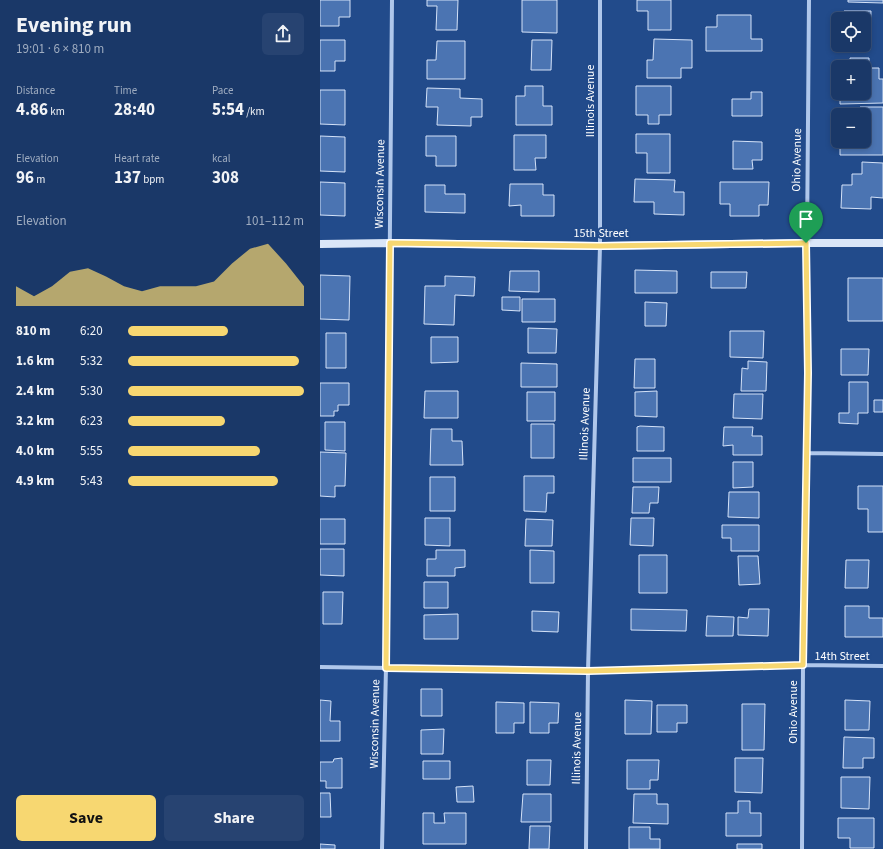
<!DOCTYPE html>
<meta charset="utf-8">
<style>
:root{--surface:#1a3868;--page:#274371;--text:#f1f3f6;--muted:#9facc0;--line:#38527c;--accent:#f7d771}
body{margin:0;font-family:"Source Sans 3",sans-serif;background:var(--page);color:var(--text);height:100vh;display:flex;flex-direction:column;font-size:15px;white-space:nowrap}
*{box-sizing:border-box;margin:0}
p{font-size:13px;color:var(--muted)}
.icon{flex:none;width:22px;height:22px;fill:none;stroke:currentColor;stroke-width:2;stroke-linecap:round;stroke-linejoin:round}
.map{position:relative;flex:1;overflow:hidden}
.drawer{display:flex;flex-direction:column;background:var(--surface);width:320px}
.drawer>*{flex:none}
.controls{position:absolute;left:511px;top:12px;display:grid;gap:8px}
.controls a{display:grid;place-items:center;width:40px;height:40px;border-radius:6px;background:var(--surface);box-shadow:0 2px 6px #0003,0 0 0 1px var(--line);font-size:20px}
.pin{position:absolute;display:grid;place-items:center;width:34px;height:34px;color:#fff;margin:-41px -17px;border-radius:50% 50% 50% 0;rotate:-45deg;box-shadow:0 0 4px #0007}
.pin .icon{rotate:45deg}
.round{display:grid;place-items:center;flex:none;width:42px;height:42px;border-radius:6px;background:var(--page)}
.headline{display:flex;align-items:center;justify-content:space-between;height:68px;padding:0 16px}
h1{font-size:22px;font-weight:700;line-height:30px}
.stats{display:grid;grid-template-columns:repeat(3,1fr);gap:6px;height:68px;padding:4px 16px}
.stats div{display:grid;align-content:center}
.stats b{font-size:17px;font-weight:700}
.stats small{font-size:11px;font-weight:400}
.stats p{font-size:11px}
.chart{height:112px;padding:8px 16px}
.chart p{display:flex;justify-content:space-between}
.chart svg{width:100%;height:72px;margin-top:4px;fill:var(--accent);opacity:.7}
.button{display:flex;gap:8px;margin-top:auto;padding:8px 16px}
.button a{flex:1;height:46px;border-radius:6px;background:var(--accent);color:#111;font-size:16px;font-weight:700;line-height:46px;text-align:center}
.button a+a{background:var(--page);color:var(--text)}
ul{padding:0 16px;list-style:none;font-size:13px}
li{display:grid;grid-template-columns:64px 48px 1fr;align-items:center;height:30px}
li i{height:10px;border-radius:5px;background:var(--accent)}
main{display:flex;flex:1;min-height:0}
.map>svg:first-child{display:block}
</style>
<main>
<section class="drawer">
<div class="headline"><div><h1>Evening run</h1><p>19:01 · 6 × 810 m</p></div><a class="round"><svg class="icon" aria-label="share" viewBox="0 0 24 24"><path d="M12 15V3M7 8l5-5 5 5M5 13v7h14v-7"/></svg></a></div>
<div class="stats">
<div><p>Distance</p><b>4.86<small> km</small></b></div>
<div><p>Time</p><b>28:40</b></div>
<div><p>Pace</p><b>5:54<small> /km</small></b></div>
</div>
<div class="stats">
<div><p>Elevation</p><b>96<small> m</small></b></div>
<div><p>Heart rate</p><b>137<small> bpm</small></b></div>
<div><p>kcal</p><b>308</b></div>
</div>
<div class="chart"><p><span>Elevation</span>101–112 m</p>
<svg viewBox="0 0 160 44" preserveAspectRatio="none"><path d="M0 44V32L10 38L20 32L30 23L40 21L50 26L60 32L70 35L80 32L90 32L100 32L110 29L120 18L130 9L140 6L150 18L160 32V44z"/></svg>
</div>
<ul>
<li><b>810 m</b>6:20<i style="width:57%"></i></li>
<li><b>1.6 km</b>5:32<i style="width:97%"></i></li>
<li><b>2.4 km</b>5:30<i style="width:100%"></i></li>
<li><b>3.2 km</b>6:23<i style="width:55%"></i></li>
<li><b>4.0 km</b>5:55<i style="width:75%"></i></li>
<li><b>4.9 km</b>5:43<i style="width:85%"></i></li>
</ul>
<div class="button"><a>Save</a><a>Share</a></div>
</section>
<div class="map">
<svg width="563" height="849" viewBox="0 0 563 849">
<rect width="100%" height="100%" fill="#224b8b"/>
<!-- building -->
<path fill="#4b74b2" stroke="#d4e2f8" d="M0,0H30V17H19V26H0Z
M107,0H138L137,30H116L117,6H107Z
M202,0H237V33L202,32Z
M317,0H351V30H328V11H317Z
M528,0H563V3L528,2Z
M524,11H551L550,50L523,49V45H544V19H523Z
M397,15H431V39H442V51H386V27H397Z
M334,39L372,40V68H361V78H327V60H333Z
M0,40H25V61H15V71H0Z
M212,40H232L231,70H211Z
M117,41H145V79H107V60H116Z
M530,58H549V68H559V79H563V103L520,104V93H544V67H530Z
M205,86H223V106H232V125H196V96H205Z
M316,86H351V115H339V124H328V115H316Z
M107,88L140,89V98L162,99V117H151V126L117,125L118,107H106Z
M0,90H25V125L0,124Z
M431,92H442V116H412V99H431Z
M540,107H563V155H520V141H544V115H530V112H540Z
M316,134H350V173H327V153H316Z
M194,135H226V158H215L216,170H194Z
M0,136L25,137V172L0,171Z
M106,136H136V166H116V156H106Z
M413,141L442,142V160H432L433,169H413Z
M542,162L563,163V198L551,197V209L521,208L522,185H532V174H542Z
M315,179L355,180L354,192H364V215L334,214V202H314Z
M0,182L25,183V216L0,215Z
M400,182H449L448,205H439V216H410V204H400Z
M190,184H223V195H234V216H201V205L189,206Z
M105,185H125V194H145V213L105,212Z
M315,270L357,271V293H315Z
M190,271H219V292L189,291Z
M391,272H427L426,288H391Z
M0,275L30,276L29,320L0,319Z
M125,276L155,277L154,296L135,295L134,325L104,324L105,286H125Z
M528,278H563V321H528Z
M182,297H200V311L182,310Z
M202,299H235V322H202Z
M325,302L347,303L346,326H325Z
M208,328L237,329L236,353H208Z
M410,331H444L443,358L410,357Z
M6,333H26V368H6Z
M111,337H138V362L111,363Z
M521,349H549L548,375H521Z
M315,359H335V388H314Z
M428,361L447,362L446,391H421L422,368L428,369Z
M201,363L237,364V387H201Z
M529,382H548V413H538V424L519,423V413H529Z
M0,383H29V405H18V411H14V416H0Z
M105,391H138V418H104Z
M337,391V417L315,416V392Z
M207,392H235V421H207Z
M414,394H443L442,419L413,418Z
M554,400H563V412H554Z
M5,422H25V451L5,450Z
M211,424H234V458H211Z
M320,426L344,427V451H317V427Z
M404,427H433L432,436H442V455H413V445L403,446Z
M111,429H132V441H142L143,465H110Z
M0,452L26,453L25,486H15V497L0,496Z
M313,458H351V482H313Z
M413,462H433V487L413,488Z
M204,476H234V493H227L226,512L204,511Z
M110,477H135V511H110Z
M538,486H563V532H548V509H538Z
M313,487H339L338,503H330L329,513H312Z
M409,492H439V518L408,517Z
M105,518H130V546L105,545Z
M311,518H334L333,546L310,545Z
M0,519H25V544H0Z
M206,519L233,520L232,546H205Z
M402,525H439V551H411V538H402Z
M0,549H24V576L0,575Z
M116,550H145V567L135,568V576H107V559H116Z
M210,550L234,551V583H210Z
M319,555H347V593H319Z
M418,556H438L440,584L419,585Z
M526,560H549L548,588H525Z
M104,582H128V608H104Z
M3,592H23L22,624H3Z
M525,606H549V618H563V637H525Z
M311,609L367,610L366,631L311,630Z
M429,609H449L448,636L418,635V617L428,618Z
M212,611L239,612L238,632L212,631Z
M138,614V639H104V615Z
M387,616L414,617L413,636H386Z
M101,689H122V716H101Z
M0,700L11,701L10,721H20V741H0Z
M305,700L332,701L331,734H305Z
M525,700L550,701L549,730H525Z
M176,702L204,703V723H194V733H176Z
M210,702L239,703L238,723H229V733H210Z
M422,704H445L444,750H422Z
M337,705H367V723H357V732H337Z
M124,729L123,754H101V730Z
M524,737L554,738V758H543V768H523Z
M22,758V788H6V781H0V762H13L14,759Z
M415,758H443L442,793L415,792Z
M207,760H231L230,785H207Z
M307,760H339L338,780H330V789H307Z
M103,761H130V779H103Z
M521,777H550L549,809L521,808Z
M153,786L154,802H137L136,787Z
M0,793H10L11,817H0Z
M203,794H231V822H201Z
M314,794H337V804H348V824L313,823Z
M418,801H430V813H441V836H406V813H418Z
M103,813H114V823H125L124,813H146V844H103Z
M518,818H554V848H530V838H518Z
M210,826H230L229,849H209Z
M309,827H330V839H340V849H309Z
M0,844L15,845V849H0Z
M417,844H442V849H417Z"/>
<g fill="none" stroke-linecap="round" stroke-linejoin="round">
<!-- street -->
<path stroke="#afc7eb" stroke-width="4" d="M487,453L563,454
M0,667L268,671L483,665L563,666
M62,849L66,667L72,0
M266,849L268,671L280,246V0
M482,849L483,665L488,373L487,243L489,0"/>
<!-- secondary -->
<path stroke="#dae6f8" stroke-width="8" d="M0,244L70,243L280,246L487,243H563"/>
</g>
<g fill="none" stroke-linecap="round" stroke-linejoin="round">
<!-- route casing -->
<g stroke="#fff" stroke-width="8">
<path id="route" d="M70,243L280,246L486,243L488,373L483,665L268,671L66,668Z"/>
</g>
<!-- route -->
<use href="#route" stroke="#f7d771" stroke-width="5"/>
</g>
<g text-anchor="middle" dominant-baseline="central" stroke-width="4" stroke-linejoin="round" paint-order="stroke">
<!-- street labels -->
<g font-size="12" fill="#fff" stroke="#224b8b">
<text transform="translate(270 101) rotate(-90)">Illinois Avenue</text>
<text transform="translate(477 160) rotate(-89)">Ohio Avenue</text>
<text transform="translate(60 184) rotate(-89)">Wisconsin Avenue</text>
<text x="281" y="233">15th Street</text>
<text transform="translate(265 424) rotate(-88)">Illinois Avenue</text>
<text x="522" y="656">14th Street</text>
<text transform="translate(473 712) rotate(-90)">Ohio Avenue</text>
<text transform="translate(55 724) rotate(-89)">Wisconsin Avenue</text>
<text transform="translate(257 748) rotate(-89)">Illinois Avenue</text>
</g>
</g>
</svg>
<div class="controls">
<a><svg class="icon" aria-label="locate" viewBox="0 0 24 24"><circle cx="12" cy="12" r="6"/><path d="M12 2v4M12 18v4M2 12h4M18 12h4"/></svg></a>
<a>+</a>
<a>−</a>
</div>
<div class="pin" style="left:486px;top:243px;background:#1e9e55"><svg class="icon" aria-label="arrive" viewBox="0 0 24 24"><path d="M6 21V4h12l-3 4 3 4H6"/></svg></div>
</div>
</main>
